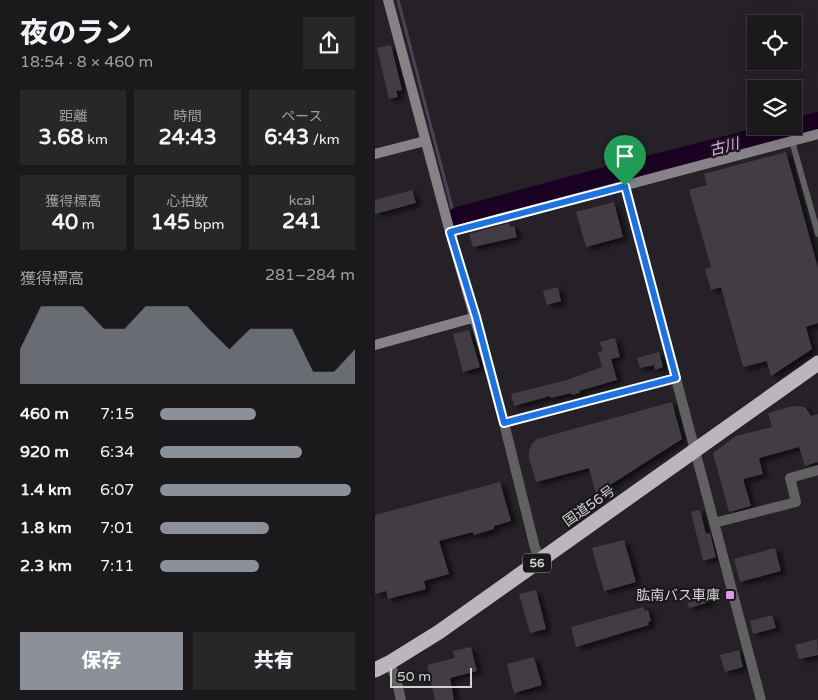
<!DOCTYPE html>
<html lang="ja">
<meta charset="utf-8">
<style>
:root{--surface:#1c191c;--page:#292629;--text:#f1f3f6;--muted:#a0a0a3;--line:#3a383b;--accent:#8c9099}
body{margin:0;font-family:"Varela Round","Noto Sans JP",sans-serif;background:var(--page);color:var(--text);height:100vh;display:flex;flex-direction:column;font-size:19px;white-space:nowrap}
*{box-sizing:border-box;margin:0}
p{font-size:16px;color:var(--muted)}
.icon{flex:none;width:28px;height:28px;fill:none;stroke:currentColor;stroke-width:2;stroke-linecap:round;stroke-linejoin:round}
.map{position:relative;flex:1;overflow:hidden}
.panel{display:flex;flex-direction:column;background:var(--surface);width:375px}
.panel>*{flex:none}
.tools{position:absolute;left:372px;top:15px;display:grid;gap:10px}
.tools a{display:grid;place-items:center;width:55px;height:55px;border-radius:0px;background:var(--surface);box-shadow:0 5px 20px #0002,0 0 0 1px var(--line);font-size:25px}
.scale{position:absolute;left:15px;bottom:12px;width:82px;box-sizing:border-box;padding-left:5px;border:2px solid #d3d1d4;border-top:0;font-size:14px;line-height:18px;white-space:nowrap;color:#d3d1d4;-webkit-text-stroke:4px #1b181c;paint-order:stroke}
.pin{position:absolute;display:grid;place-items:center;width:42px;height:42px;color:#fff;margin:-51px -21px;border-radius:50% 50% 50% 0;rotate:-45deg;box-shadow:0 0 5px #0007}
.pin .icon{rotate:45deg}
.round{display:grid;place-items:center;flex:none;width:52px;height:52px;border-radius:0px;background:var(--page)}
.head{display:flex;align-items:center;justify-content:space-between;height:85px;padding:0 20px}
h1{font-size:28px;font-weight:800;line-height:38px}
.figures{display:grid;grid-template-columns:repeat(3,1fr);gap:8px;height:85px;padding:5px 20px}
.figures div{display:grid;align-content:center;border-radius:0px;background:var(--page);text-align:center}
.figures b{font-size:21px;font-weight:800}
.figures small{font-size:14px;font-weight:400}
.figures p{font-size:14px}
.chart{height:140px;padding:10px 20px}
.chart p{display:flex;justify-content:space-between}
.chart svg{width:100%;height:90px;margin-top:5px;fill:var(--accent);opacity:.7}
.cta{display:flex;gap:10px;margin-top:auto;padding:10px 20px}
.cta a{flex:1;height:58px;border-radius:0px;background:var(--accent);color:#fff;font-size:20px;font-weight:800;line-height:58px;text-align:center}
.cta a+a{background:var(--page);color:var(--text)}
ul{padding:0 20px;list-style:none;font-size:16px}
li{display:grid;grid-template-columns:80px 60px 1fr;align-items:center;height:38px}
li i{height:12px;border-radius:6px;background:var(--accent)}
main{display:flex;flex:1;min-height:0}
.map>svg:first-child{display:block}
</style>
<main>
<section class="panel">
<div class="head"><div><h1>夜のラン</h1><p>18:54 · 8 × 460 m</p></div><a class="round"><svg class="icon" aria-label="share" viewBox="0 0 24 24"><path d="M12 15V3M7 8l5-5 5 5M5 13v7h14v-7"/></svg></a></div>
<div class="figures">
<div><p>距離</p><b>3.68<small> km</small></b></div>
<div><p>時間</p><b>24:43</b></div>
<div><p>ペース</p><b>6:43<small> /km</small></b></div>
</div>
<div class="figures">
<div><p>獲得標高</p><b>40<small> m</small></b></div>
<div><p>心拍数</p><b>145<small> bpm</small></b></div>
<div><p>kcal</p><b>241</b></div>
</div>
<div class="chart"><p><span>獲得標高</span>281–284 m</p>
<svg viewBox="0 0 160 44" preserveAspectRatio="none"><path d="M0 44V27L10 6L20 6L30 6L40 17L50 17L60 6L70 6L80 6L90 17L100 27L110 17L120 17L130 17L140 38L150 38L160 27V44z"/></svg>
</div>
<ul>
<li><b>460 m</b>7:15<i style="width:49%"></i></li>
<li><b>920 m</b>6:34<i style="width:73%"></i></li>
<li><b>1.4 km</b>6:07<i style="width:98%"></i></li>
<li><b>1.8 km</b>7:01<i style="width:56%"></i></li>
<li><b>2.3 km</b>7:11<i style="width:51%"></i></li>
</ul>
<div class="cta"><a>保存</a><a>共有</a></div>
</section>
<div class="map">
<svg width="443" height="700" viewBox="0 0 443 700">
<defs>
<filter id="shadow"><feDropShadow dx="5" dy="3" stdDeviation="2.5" flood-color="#0009"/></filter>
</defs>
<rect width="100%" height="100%" fill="#252126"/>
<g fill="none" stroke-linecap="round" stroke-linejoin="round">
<!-- stream -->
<path stroke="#523f57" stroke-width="3" d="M23,0L77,208L83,217"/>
<!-- river -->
<path stroke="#1a0022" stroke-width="20" d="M254,171L443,122
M83,217L238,175"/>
</g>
<!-- building -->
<path fill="#433e44" filter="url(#shadow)" d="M16,45L27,90L21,91L23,97L14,99L2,48Z
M411,152L443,268V323L431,327L437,349L396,376L392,361L368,367L346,287L336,290L330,269L336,267L314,190L332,185L329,174Z
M37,190L41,203L0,214V200Z
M239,202L248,237L211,247L201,212Z
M134,223L135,227L139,226L142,237L98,247L94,234Z
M183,287L186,301L172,305L168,291Z
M94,330L105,367L88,372L78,334Z
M240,338L245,357L236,359L242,380L204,391L205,393L197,395L196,393L176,398L175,396L139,406L136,394L192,380L227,367L223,352L228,351L225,342Z
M284,352L288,367L280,370L279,365L265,368L262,358Z
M297,402L307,439L221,494L214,468L161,482L154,458V451L157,444L162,439Z
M418,406L430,407L436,416L443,414V462L430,466L424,447L384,458L388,474L368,479L376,506L354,512L338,453L361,436L397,427L393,413Z
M125,482L136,521L119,526V529L99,535L98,532L64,541L74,574L49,581L51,589L13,599L11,591L0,594V515Z
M325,510L331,534L335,533L341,557L328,561L316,512Z
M249,540L261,582L229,591L217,548Z
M400,548L406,571L365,582L359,559Z
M161,590L171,629L155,633L144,594Z
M332,590L335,602L314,608L311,596Z
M269,607L270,611L273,610L276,621L273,622L274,625L201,647L196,627Z
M397,615L401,628L378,634L375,621Z
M442,639L443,655L424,659L420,645Z
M96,647L102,671L75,678L79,700H60L52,665L80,658L78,651Z
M364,650L368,667L350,672L345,655Z
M159,657L167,685L139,693L132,664Z"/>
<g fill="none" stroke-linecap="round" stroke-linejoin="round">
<!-- lane -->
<path stroke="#626062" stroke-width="6" d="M417,141L443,234"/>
<!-- street -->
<path stroke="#626062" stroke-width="10" d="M250,186L386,700
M115,371L129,423L301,378
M129,423L160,548L166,560
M339,523L421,502L415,478L443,470
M14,663L21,678L26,700"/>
<!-- secondary -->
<path stroke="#868287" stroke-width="10" d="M13,0L75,232L115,371
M0,154L50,141
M75,232L443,134
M0,345L101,317"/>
<!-- highway -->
<path stroke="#bbb5bc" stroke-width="15" d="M0,670L14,663L64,632L443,363"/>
</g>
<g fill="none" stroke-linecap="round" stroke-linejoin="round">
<!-- route casing -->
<g stroke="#fff" stroke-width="10">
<path id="route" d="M250,186L301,378L129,423L101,317L75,232Z"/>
</g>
<!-- route -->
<use href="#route" stroke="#1a73e8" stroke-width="6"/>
</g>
<!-- markers -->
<rect fill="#de98f2" stroke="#1b181c" stroke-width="2" x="350" y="590" width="10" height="10" rx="2.5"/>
<g text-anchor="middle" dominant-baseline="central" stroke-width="4.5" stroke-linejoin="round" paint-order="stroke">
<!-- shield labels -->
<rect fill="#1b181c" stroke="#9c9a9d" stroke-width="1" x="148" y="553.5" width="28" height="19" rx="4"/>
<g font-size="12" font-weight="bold" fill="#d3d1d4">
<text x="162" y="563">56</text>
</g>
<!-- street labels -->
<g font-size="14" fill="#d3d1d4" stroke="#1b181c">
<text transform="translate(214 506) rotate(-35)">国道56号</text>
</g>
<!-- poi labels -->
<g font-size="14" fill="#d3d1d4" stroke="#1b181c" text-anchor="end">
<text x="345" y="595">肱南バス車庫</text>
</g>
<!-- water labels -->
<g font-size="15" font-style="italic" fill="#e1abf1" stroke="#1b181c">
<text transform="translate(349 147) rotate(-14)">古川</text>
</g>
</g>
</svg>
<div class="tools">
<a><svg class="icon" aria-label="locate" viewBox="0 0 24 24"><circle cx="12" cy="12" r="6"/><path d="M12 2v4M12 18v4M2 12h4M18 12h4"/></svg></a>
<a><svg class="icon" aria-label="layers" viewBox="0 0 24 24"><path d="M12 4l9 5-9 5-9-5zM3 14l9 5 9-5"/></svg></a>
</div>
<div class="scale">50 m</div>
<div class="pin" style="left:250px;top:186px;background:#1e9e55"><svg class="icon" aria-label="arrive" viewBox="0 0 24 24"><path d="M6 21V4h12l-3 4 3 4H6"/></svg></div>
</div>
</main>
